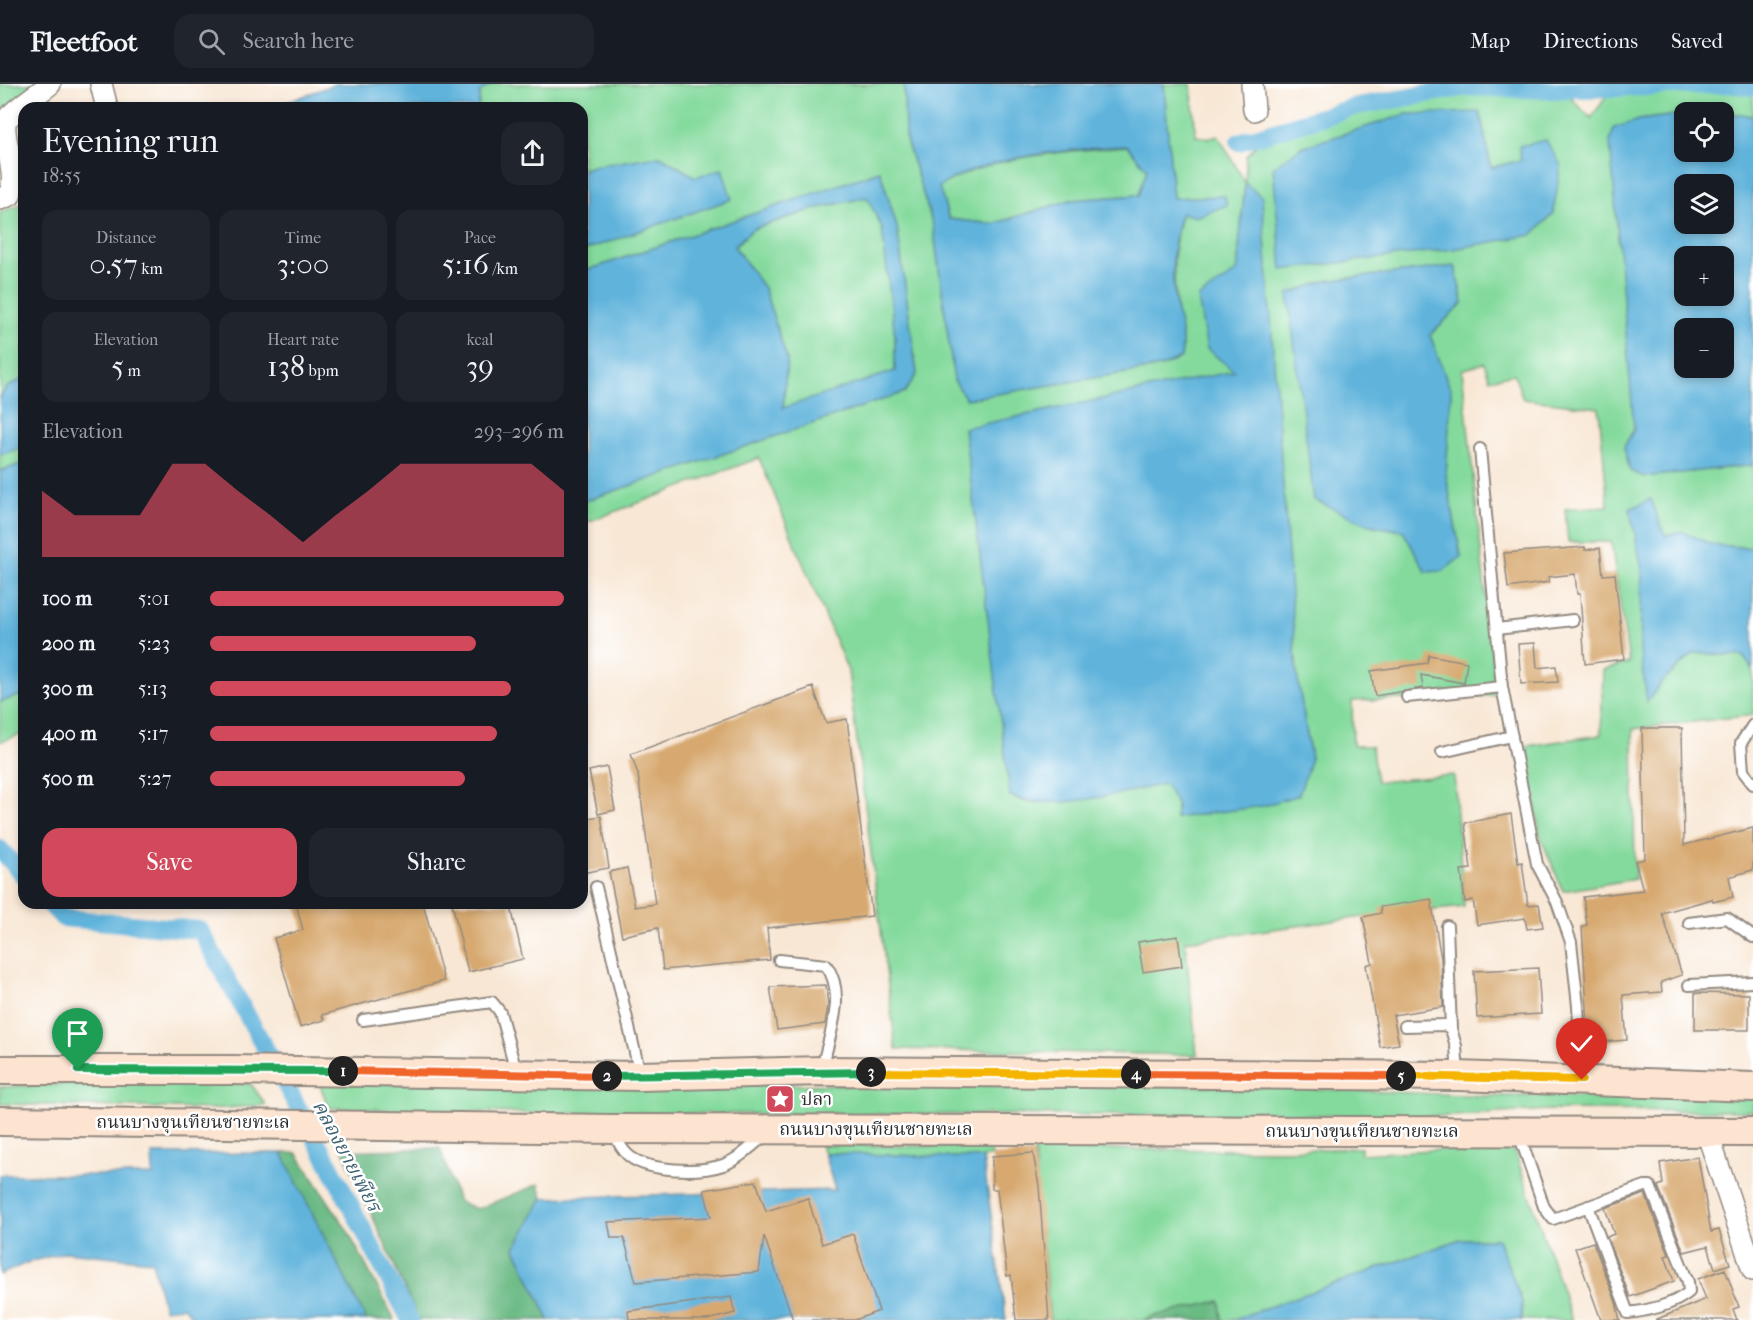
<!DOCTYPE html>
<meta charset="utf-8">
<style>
:root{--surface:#171b24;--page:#20242c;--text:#f1f3f6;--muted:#9ea1a6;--line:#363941;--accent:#d1495b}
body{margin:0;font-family:"IM FELL French Canon","Noto Serif Thai",serif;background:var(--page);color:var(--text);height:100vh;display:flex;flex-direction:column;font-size:22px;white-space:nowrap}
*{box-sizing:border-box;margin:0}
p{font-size:20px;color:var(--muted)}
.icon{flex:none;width:33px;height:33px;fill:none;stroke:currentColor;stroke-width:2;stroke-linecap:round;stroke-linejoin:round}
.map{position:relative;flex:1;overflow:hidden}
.drawer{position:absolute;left:18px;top:18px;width:570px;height:807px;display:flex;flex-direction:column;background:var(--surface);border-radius:18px;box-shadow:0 3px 9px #0003}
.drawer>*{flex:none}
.buttons{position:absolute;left:1674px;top:18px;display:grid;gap:12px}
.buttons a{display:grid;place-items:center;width:60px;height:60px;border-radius:12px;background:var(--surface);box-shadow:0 3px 9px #0003;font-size:30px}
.pin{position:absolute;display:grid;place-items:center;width:51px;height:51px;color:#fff;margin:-62px -26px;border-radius:50% 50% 50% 0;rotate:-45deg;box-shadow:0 0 6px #0007}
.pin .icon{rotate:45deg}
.km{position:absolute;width:30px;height:30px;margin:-15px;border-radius:50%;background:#222;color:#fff;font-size:16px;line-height:30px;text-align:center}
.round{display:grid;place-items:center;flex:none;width:63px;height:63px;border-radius:18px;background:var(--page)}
.headline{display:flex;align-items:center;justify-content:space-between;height:102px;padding:0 24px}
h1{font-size:33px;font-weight:600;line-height:45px}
.stats{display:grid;grid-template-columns:repeat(3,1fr);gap:9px;height:102px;padding:6px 24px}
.stats div{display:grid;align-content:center;border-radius:15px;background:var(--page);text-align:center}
.stats b{font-size:30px;font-weight:600}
.stats small{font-size:16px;font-weight:400}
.stats p{font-size:16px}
.chart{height:168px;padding:12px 24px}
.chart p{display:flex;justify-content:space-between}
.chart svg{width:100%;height:108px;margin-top:6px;fill:var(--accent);opacity:.7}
.cta{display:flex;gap:12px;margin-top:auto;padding:12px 24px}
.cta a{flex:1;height:69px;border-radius:18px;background:var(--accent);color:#fff;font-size:24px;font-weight:600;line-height:69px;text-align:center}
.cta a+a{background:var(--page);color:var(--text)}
ul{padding:0 24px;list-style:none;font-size:20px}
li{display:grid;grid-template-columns:96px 72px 1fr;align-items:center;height:45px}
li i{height:15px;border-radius:8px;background:var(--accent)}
header{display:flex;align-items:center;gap:36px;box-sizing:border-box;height:84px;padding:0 30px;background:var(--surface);border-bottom:2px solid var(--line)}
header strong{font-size:28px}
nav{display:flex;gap:33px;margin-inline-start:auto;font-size:21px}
.search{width:420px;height:54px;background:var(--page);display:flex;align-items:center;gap:15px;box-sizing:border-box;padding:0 21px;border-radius:18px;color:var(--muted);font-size:22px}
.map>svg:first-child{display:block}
</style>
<header>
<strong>Fleetfoot</strong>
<div class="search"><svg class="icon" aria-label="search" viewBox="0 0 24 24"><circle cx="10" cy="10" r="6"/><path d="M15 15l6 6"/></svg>Search here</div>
<nav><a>Map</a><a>Directions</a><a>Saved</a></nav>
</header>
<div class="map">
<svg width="1753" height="1236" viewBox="0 0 1753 1236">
<rect width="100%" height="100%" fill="#fff"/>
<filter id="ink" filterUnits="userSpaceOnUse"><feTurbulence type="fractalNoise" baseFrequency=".0167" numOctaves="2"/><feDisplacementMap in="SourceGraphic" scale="12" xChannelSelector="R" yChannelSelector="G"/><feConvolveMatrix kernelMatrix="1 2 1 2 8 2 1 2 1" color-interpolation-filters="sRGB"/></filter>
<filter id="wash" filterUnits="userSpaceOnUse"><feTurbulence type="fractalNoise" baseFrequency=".008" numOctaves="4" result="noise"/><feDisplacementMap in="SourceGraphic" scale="24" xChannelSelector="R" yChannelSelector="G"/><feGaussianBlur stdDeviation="1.35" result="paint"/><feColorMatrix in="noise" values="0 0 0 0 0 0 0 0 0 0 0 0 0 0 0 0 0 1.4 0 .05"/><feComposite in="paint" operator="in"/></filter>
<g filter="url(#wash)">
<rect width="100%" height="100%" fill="#f8e7d4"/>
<!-- green -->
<path fill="#84da9d" stroke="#588264" stroke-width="1.5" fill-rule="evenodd" d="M0,0H36L0,27Z
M492,0H904L905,53L933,141L954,296L966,315L1161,283L1181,274C1185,247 1178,244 1176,220C1173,190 1172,157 1182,129L1225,112L1173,114L1164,0H1191L1196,52L1208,54L1218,51L1245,98L1246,72L1257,61C1292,50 1327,36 1362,26C1429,7 1500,8 1568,11L1591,34L1609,9L1718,7L1753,11V32L1709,27L1639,36L1634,345L1624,363L1644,393L1753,381V464L1713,461L1681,447L1665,452L1630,425L1642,485L1647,617L1662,598L1694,569L1743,572L1753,586V631L1633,645L1635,795L1563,807L1540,752L1527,662L1601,651L1603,586L1629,579L1611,458H1568L1565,425L1608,422L1599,324L1523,315L1514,290L1490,295L1484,279L1462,286L1496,611L1352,617L1353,662H1371L1377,698L1454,691L1464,823L1363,833L1185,857L1197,971L896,965L848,587L759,374L582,440V418L905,308L917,290L897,143L880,87L582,188V167L731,115L722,86L695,93L660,72L593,82L582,86V24H478L480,8ZM1480,28L1491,84L1521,76L1282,185ZM1245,99L1297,591L1311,674L1175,734L1177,721L1165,700L1099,713L1029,719L1010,712L1235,287L1237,187ZM1455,182L1463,219L1430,251L1451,307L1446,391L1461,472L1426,488L1403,447L1370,441L1297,262L1288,211L1325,197Z
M1127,62L1147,85L1139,111L1071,116L993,140L949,135L938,103C994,70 1064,68 1127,62Z
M867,113L882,144L895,252V287L783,325L787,275L764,204L734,163L753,145L814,125Z
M24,119V294L6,304L0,314V128Z
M24,363V379L0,387V371Z
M24,610V649L0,658V618Z
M118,998L251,1000L266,1021L212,1025L0,1020V1003Z
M319,999L1245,1002L1487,1012H1734L1753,1013V1027L1548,1026L1453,1032L519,1029L329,1024Z
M821,1061L989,1063L992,1072L983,1074L824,1069Z
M1487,1063L1515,1068L1572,1236H1521L1522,1218L1498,1155H1461L1232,1236H1222L1219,1217L1144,1236H1050L1034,1065L1287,1066L1361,1064V1070Z"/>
<!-- forest -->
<path fill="#6bba84" stroke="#4b7258" stroke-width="1.5" d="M440,1064L458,1117L477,1125L539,1100L543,1114L515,1164L549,1236H419L343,1067Z
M282,1069H297L347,1146L395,1236H366Z
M1220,1217L1222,1236H1144L1154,1232Z"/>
<!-- water -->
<path fill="#60b4dc" stroke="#467084" stroke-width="1.5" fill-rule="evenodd" d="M335,0H492L480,8L478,24H272Z
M904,0H1164L1173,114L1225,112L1227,121L1196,133L1182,129C1171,156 1171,194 1176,223C1180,244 1184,252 1181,274L1161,283L966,315L954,296L933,141L905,52ZM1127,62L1147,85L1139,111L1071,116L993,140L949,135L939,103C984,72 1072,65 1127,62Z
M1480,28L1491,84L1521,76L1519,62L1546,56L1561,82L1553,130L1532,151L1453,165L1282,186L1273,83L1302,63L1407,30Z
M1724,29L1753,32V381L1644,393L1630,387L1624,363L1634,345L1610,57L1614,44L1639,36L1684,30V68H1724ZM1684,100H1724V140H1684ZM1684,172H1724V212H1684ZM1684,244H1724V284H1684Z
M660,72L695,93L722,85L732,115L582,167V86L593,82Z
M880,87L897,143L917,290L905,308L582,418V188ZM867,113L882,144L895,252V287L783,324L787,275L764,204L734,162L753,145L814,125Z
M1245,99L1262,113L1297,591L1311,674L1299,711L1263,722L1175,734L1177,721L1165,700C1119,709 1054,728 1010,712L964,344L1234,287L1207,265L1198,214L1237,187Z
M1455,182L1463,219L1430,251L1451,307L1446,391L1461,473L1443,487L1426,488L1403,447L1370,441L1314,416L1288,210L1325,197Z
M24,294V363L0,371V314L6,304Z
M24,379V610L0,618V387Z
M1651,415L1665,452L1681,447L1713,461L1753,464V586L1743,572L1694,569L1662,598L1647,618L1640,567L1642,485L1630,425Z
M282,1069L366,1236H196L183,1223L164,1225L152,1177L66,1168L26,1179L0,1191V1091H153L152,1070Z
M824,1069L983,1074L1006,1236H549L515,1164L543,1114L835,1106Z
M1461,1155H1498L1522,1218L1521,1236H1232Z"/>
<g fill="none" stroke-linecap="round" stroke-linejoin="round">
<!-- canal -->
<path stroke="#60b4dc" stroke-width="18" d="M1239,58L1357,22L1468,3L1551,6L1734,0L1753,3
M0,765L24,792
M49,819L63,834L200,846L327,1076L410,1236"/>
</g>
<g id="blocks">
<!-- building -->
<path fill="#d7a970" d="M1585,463V466L1600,464L1603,491L1615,490L1624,575L1585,580L1580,510H1577L1575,490L1548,493L1549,498L1508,504L1504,469Z
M1535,559L1537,584L1556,582L1558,598L1521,600L1518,560Z
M1429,571L1467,578L1464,599L1421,591L1423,604L1375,612L1371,587L1427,579Z
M813,603L826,639L847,635L872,832L767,844L770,876L663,886L658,844L622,852L609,788L627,784L635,823L655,820L638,690L631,670Z
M1642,644H1682L1684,761L1753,744V786L1729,793L1733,813L1713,818L1712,815L1662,829L1682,891L1661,898L1662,908L1623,911L1627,956L1589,959L1582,842L1587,841L1583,813L1643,806L1635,777L1645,775Z
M607,683L615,726L598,730L589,687Z
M1511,730L1518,779L1522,778L1528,821L1539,820L1543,843L1527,845L1525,834L1477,841L1473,816L1465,818L1461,786L1471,785L1465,739Z
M601,732L609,784L582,789V735Z
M1431,815L1441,875L1443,923L1393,931L1399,960L1380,963L1366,881L1372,879L1363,833L1381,829L1380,823Z
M296,819H423L444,897L322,931L324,936L300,943L274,854L303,846Z
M452,819H510L523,875L468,888Z
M1178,852L1182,882L1143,888L1138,858Z
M1538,884L1541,930L1477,934L1474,887Z
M826,901L828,922L825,940L777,946L770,903Z
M1695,909L1749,910V946H1695Z
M1033,1069L1039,1102L1049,1236H1016L1011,1191L1007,1192L997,1105H992V1072Z
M1698,1073L1711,1148L1719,1146L1730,1180L1715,1185L1708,1162L1684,1168L1658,1102L1663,1100L1660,1079Z
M756,1097L766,1127L808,1114L822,1160L853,1150L879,1227L855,1236H793L764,1152L759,1188L636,1198L624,1154H611L608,1138L711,1133L704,1106Z
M1645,1110L1669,1171L1665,1172L1674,1197L1630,1213L1607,1153L1614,1150L1605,1124Z
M1593,1158L1616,1218L1620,1236H1601L1575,1164Z
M1725,1185L1739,1223L1733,1225L1737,1236H1655L1706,1215L1698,1195Z
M731,1213L735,1229L707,1236H629L628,1227Z"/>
</g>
</g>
<g filter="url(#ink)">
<use href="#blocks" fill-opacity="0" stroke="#928980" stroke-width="1.5"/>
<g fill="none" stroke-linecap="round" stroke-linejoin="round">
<!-- lane casing -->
<g stroke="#928980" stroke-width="14">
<path id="lane" d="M1480,365L1502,603
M1497,545L1573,536
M1407,613L1502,603L1537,780L1557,818L1571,858L1578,922L1582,996
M1753,641L1741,659L1743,687L1753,700
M1442,668L1512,652
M596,803L640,990
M1689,839L1727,834L1753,853
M1447,842L1451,945
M779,876L826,881C848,912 828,952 822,986
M1689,901L1753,898
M363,936L492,918L500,928L516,987
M1405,942L1445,941L1451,945L1456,962L1458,992
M614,1048C617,1056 622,1066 629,1072C649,1088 699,1089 723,1081C739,1075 752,1062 765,1051
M1519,1050L1544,1123L1553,1135L1645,1102H1650L1688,1198L1689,1208C1674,1221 1647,1227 1628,1229L1588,1122"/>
</g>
<!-- street casing -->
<g stroke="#928980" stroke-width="24">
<path id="street" d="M101,0L107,24
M1252,0L1254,26
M0,115L10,111C19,87 0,53 6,36C18,22 36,12 50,0
M1707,1048L1753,1186"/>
</g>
<!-- secondary casing -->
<g stroke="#928980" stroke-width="32">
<path id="secondary" d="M0,986H234L640,992L822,987L1458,992L1753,1003
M0,1037L613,1045L1753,1048"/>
</g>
<!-- lane -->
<use href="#lane" stroke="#fff" stroke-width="10"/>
<!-- street -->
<use href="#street" stroke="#fff" stroke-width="21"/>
<!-- secondary -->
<use href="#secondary" stroke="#fde4d1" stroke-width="28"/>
</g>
</g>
<g fill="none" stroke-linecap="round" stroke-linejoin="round" filter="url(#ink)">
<!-- split-1 casing -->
<g stroke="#fff" stroke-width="12">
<path id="split-1" d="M78,986L343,987"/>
</g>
<!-- split-2 casing -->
<g stroke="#fff" stroke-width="12">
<path id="split-2" d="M343,987L607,992"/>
</g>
<!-- split-3 casing -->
<g stroke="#fff" stroke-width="12">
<path id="split-3" d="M607,992L871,988"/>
</g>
<!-- split-4 casing -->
<g stroke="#fff" stroke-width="12">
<path id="split-4" d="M871,988L1136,990"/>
</g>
<!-- split-5 casing -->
<g stroke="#fff" stroke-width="12">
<path id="split-5" d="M1136,990L1401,992"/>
</g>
<!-- split-6 casing -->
<g stroke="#fff" stroke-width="12">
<path id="split-6" d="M1401,992L1582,996"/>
</g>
<!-- split-1 -->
<use href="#split-1" stroke="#22a559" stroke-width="8"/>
<!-- split-2 -->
<use href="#split-2" stroke="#f0652b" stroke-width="8"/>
<!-- split-3 -->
<use href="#split-3" stroke="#22a559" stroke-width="8"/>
<!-- split-4 -->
<use href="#split-4" stroke="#f5b400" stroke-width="8"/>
<!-- split-5 -->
<use href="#split-5" stroke="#f0652b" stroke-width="8"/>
<!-- split-6 -->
<use href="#split-6" stroke="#f5b400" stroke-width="8"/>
</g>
<!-- icons -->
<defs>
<g id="sight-square" transform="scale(1.5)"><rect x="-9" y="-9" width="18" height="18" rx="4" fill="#d1495b" stroke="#fff"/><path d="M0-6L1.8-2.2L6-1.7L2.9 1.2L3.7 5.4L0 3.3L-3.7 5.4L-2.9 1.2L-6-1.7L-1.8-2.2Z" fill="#fff"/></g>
</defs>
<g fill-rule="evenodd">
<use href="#sight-square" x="780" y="1015"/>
</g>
<g text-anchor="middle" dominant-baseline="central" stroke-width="5" stroke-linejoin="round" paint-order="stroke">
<!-- poi labels -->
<g font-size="18" fill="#2b2b2b" stroke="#fff" text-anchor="start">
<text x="801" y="1015">ปลา</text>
</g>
<!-- street labels -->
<g font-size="18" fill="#2b2b2b" stroke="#fff">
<text x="193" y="1038">ถนนบางขุนเทียนชายทะเล</text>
<text x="876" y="1045">ถนนบางขุนเทียนชายทะเล</text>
<text x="1362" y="1047">ถนนบางขุนเทียนชายทะเล</text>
</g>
<!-- water labels -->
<g font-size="20" font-style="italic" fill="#406272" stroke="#fff">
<text transform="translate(347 1072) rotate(62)">คลองยายเพียร</text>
</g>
</g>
</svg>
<div class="buttons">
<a><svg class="icon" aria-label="locate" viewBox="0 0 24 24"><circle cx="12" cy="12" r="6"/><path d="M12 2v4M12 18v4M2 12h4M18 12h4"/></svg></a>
<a><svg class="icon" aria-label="layers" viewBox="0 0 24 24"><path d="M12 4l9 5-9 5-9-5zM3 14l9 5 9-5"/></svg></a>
<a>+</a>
<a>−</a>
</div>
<div class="pin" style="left:78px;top:986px;background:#1e9e55"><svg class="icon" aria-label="arrive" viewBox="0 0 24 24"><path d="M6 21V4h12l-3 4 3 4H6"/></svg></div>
<div class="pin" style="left:1582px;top:996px;background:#d93025"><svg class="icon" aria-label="check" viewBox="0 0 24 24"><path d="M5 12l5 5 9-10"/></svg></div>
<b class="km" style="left:343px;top:987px">1</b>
<b class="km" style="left:607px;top:992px">2</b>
<b class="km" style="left:871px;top:988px">3</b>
<b class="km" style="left:1136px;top:990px">4</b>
<b class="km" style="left:1401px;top:992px">5</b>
<section class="drawer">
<div class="headline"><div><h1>Evening run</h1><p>18:55</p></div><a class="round"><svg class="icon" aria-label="share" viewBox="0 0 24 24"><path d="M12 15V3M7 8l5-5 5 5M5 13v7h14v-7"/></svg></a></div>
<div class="stats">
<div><p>Distance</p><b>0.57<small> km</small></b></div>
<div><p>Time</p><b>3:00</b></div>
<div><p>Pace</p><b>5:16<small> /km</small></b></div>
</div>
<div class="stats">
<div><p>Elevation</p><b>5<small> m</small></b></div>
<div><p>Heart rate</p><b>138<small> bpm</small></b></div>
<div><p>kcal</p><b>39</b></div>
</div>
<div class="chart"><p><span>Elevation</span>293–296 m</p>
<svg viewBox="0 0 160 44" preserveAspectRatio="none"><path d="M0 44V17L10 27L20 27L30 27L40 6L50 6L60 17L70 27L80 38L90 27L100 17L110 6L120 6L130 6L140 6L150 6L160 17V44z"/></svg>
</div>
<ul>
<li><b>100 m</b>5:01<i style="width:100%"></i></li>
<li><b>200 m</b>5:23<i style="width:75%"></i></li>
<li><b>300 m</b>5:13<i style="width:85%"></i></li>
<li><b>400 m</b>5:17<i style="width:81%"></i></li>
<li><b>500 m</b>5:27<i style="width:72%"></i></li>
</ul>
<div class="cta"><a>Save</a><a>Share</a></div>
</section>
</div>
